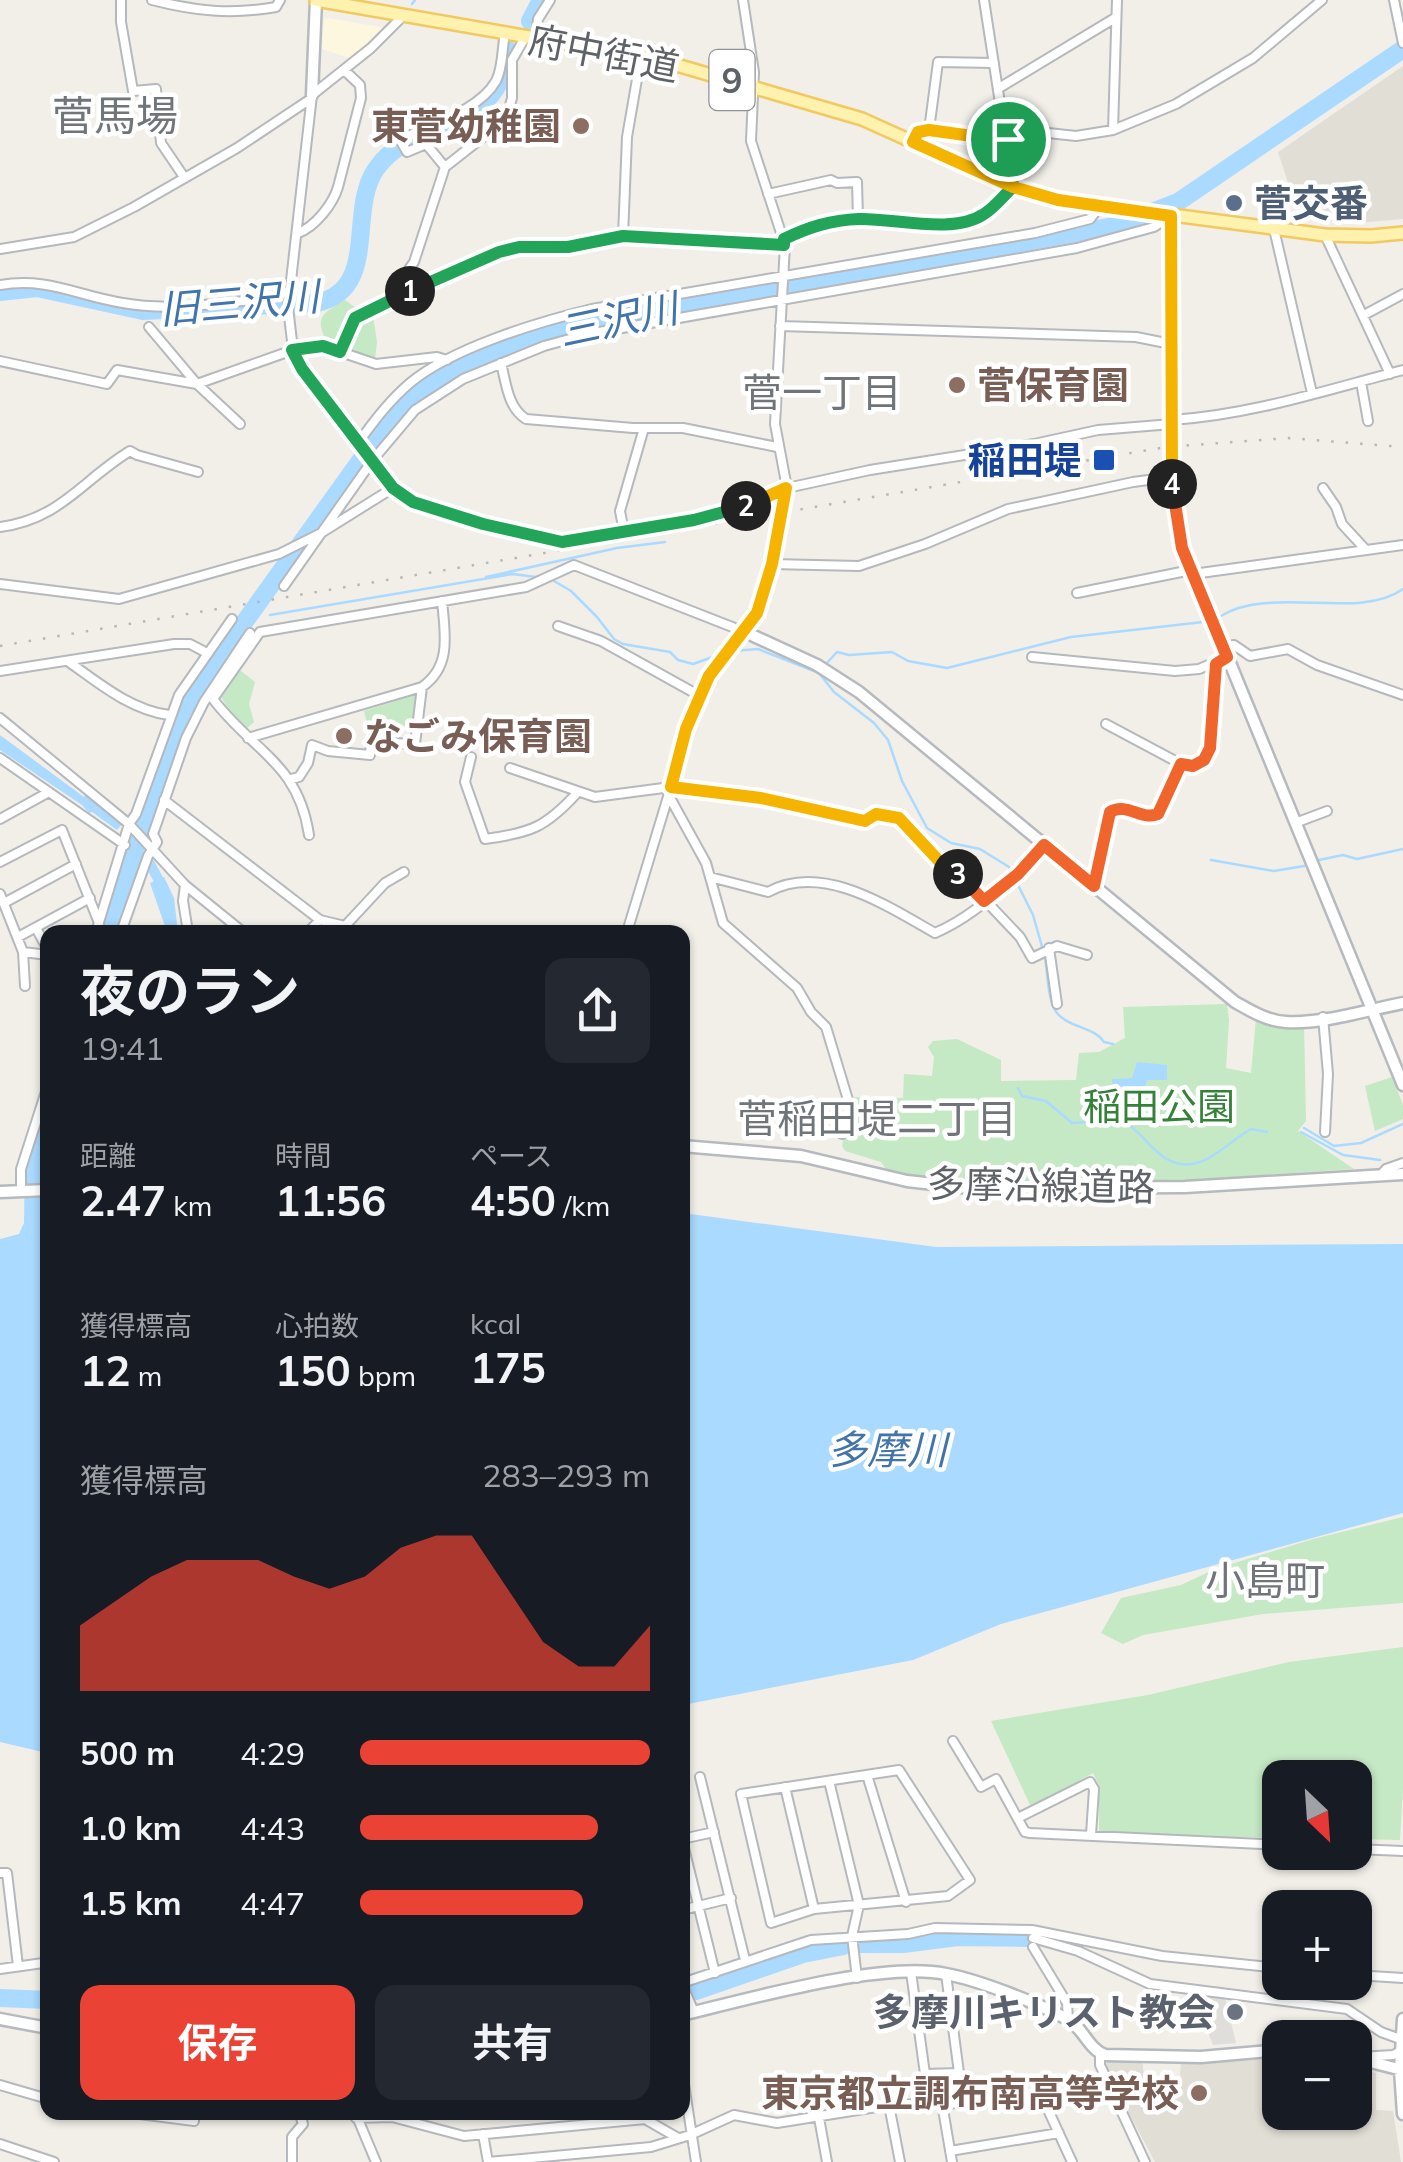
<!DOCTYPE html>
<html lang="ja">
<meta charset="utf-8">
<style>
:root{--surface:#171b24;--page:#242831;--text:#f1f3f6;--muted:#9ea1a6;--accent:#ea4335}
body{margin:0;font-family:Mulish,"Noto Sans JP",sans-serif;background:var(--page);color:var(--text);height:100vh;display:flex;flex-direction:column;font-size:38px;white-space:nowrap}
*{box-sizing:border-box;margin:0}
p{font-size:32px;color:var(--muted)}
.icon{flex:none;width:55px;height:55px;fill:none;stroke:currentColor;stroke-width:2;stroke-linecap:round;stroke-linejoin:round}
.map{position:relative;flex:1;overflow:hidden}
.panel{position:absolute;left:40px;top:925px;width:650px;height:1195px;display:flex;flex-direction:column;background:var(--surface);border-radius:20px;box-shadow:0 2px 8px #0004}
.panel>*{flex:none}
.needle{width:65px;rotate:155deg}
.controls{position:absolute;left:1262px;top:1760px;display:grid;gap:20px}
.controls a{display:grid;place-items:center;width:110px;height:110px;border-radius:20px;background:var(--surface);box-shadow:0 2px 8px #0004;font-size:50px}
.pin{position:absolute;display:grid;place-items:center;width:85px;height:85px;color:#fff;margin:-42px;border:5px solid #fff;border-radius:50%;box-shadow:0 2px 10px #0007}
.km{position:absolute;width:50px;height:50px;margin:-25px;border-radius:50%;background:#222;color:#fff;font-size:28px;line-height:50px;text-align:center}
.round{display:grid;place-items:center;flex:none;width:105px;height:105px;border-radius:20px;background:var(--page)}
.head{display:flex;align-items:center;justify-content:space-between;height:170px;padding:0 40px}
h1{font-size:55px;font-weight:700;line-height:75px}
.metrics{display:grid;grid-template-columns:repeat(3,1fr);gap:15px;height:170px;padding:10px 40px}
.metrics div{display:grid;align-content:center}
.metrics b{font-size:42px;font-weight:700}
.metrics small{font-size:28px;font-weight:400}
.metrics p{font-size:28px}
.chart{height:280px;padding:20px 40px}
.chart p{display:flex;justify-content:space-between}
.chart svg{width:100%;height:180px;margin-top:10px;fill:var(--accent);opacity:.7}
.button{display:flex;gap:20px;margin-top:auto;padding:20px 40px}
.button a{flex:1;height:115px;border-radius:20px;background:var(--accent);color:#fff;font-size:40px;font-weight:700;line-height:115px;text-align:center}
.button a+a{background:var(--page);color:var(--text)}
ul{padding:0 40px;list-style:none;font-size:32px}
li{display:grid;grid-template-columns:160px 120px 1fr;align-items:center;height:75px}
li i{height:25px;border-radius:12px;background:var(--accent)}
.map>svg:first-child{display:block}
</style>
<div class="map">
<svg width="1403" height="2162" viewBox="0 0 1403 2162">
<rect width="100%" height="100%" fill="#f1efe8"/>
<!-- commercial -->
<path fill="#fef7e0" d="M328,18L386,28L352,59L322,49L324,20Z"/>
<!-- industrial -->
<path fill="#e0deda" d="M1192,1992L1225,1998L1236,2043L1213,2045Z"/>
<!-- education -->
<path fill="#e1ded6" d="M1403,66V219L1356,223L1300,219L1278,152Z
M1280,2057V2112H1355V2067L1376,2073V2110L1393,2111L1401,2162H1155L1105,2068L1108,2061L1142,2060L1144,2076H1180L1181,2063Z"/>
<!-- green -->
<path fill="#c5e8c5" d="M345,300L360,311L353,315L339,345L328,344C312,315 325,313 345,300Z
M373,315L377,342L375,359L350,352L348,346L359,321Z
M241,671L255,682L249,704L254,722L246,729L234,719L220,695L236,673Z
M418,694L414,727L367,723L364,711Z
M1227,1004L1229,1020L1226,1068L1251,1073L1256,1018L1304,1024L1306,1121L1298,1131L1354,1169C1200,1179 1042,1196 888,1172L881,1162L845,1151L842,1146L851,1103L849,1097L903,1098L904,1074L932,1076L934,1057L928,1047L933,1041L957,1039L1001,1060V1081L1076,1080L1079,1053L1099,1052L1125,1038L1123,1007Z
M1392,1077L1403,1105V1119L1375,1131L1365,1086Z
M1403,1517V1603L1263,1614L1143,1635L1123,1644L1101,1633L1121,1598L1181,1585L1215,1569L1313,1539Z
M1403,1647V1789L1400,1840L1355,1839V1778H1280V1838L1099,1835V1785L1093,1773L1031,1807L991,1721L1148,1695L1289,1662Z"/>
<!-- water -->
<path fill="#aadaff" d="M259,613L190,716L116,932H100L146,790L182,696L239,615Z
M0,735L84,797L86,794L122,824L117,830L92,812L89,813L82,805L0,750Z
M164,877L174,898L178,932H167L150,883Z
M1137,1062L1167,1065V1080H1147L1143,1096L1113,1094L1112,1079L1132,1078Z
M47,1095V1146L40,1171L43,1220L48,1232L47,1753L0,1742V1239L19,1234L24,1223L25,1162Z
M683,1213L936,1247L1403,1244V1513L1001,1624L913,1660L683,1705Z"/>
<g fill="none" stroke-linecap="round" stroke-linejoin="round">
<!-- stream -->
<path stroke="#aadaff" stroke-width="2.5" d="M412,4L415,0
M486,577L617,548L665,542
M554,581L571,591L597,617L614,639L623,644L670,652L678,660L693,664L721,654
M270,615L513,574L536,577
M1221,616C1270,585 1359,621 1403,589
M733,651L758,649L819,673L834,692L874,723L888,740L902,781L927,828L951,843L980,849L1009,867L1033,915L1043,950
M826,664L837,652L849,655L892,652L908,661L947,668L1071,637L1203,622
M1211,860L1274,871L1304,866
M1319,860L1343,855L1357,859L1403,849
M1045,957C1048,973 1047,1000 1057,1013C1069,1028 1093,1026 1104,1042L1113,1044
M1018,1088L1022,1096L1046,1101L1072,1123L1122,1120C1139,1129 1149,1148 1165,1158C1199,1179 1224,1144 1251,1129L1267,1132
M1109,1109L1114,1117
M1304,1128L1334,1146L1361,1143L1403,1124
M1301,1132L1343,1155L1380,1160"/>
<!-- canal -->
<path stroke="#aadaff" stroke-width="10" d="M150,864L163,888"/>
<!-- river -->
<path stroke="#aadaff" stroke-width="18" d="M530,21L541,0
M0,292L37,288L143,311L317,303C380,289 347,211 376,169C397,138 444,125 477,109C499,91 504,77 507,49
M238,631L398,408L440,377L518,342L567,326L1119,225L1178,202L1403,49
M861,1944H903L958,1937L1029,1938
M696,1991L803,1954L844,1946
M0,1998L48,2000"/>
<!-- street casing -->
<g stroke="#b5b8bc" stroke-width="12">
<path id="street" d="M121,0V22L133,91L156,89L161,143L184,177
M152,0C195,11 231,15 276,7L280,0
M1394,0L1403,43
M402,17L371,48L312,95L288,307L293,350L302,369L393,488L413,502L483,524L562,542L734,512L787,488L870,470L1034,444L1098,430L1172,424
M536,38L538,19L550,0
M999,88L1115,18
M929,130L938,62L994,63
M1113,130L1117,0
M913,142L918,132L929,130L1001,141L1039,132L1076,136L1113,130L1176,104L1253,58L1322,0
M445,167L426,144L407,152L400,140C429,125 479,111 496,81C503,68 502,48 505,33
M768,194L831,180L837,183L857,182L858,219
M1274,229L1312,393
M298,233C315,227 333,204 338,187L361,98L360,85L344,70
M1325,235L1390,374
M623,236L627,137L641,56
M784,239C809,227 831,220 859,219C897,218 950,237 984,214C995,207 1004,196 1013,187L984,0
M0,249L74,237L134,207L237,148L312,98
M0,285C48,277 78,296 123,303C172,312 225,302 273,298L290,290
M406,294L409,269L414,262L445,167L506,119L512,98V60L526,36
M1364,315L1403,294
M780,326L1136,337L1171,344
M149,327L197,384L240,424
M340,352L355,318L477,261L519,247H568L625,236L785,245
M0,361L107,384L117,370L197,384L293,350L323,346L376,364L437,357L447,360
M501,363C506,383 508,408 526,419L633,428H683L777,447
M1361,382L1368,421
M1172,420C1251,415 1326,390 1403,370
M358,443C374,421 389,401 410,383C452,348 538,322 592,309L1035,233L1090,219L1100,206
M1323,488L1336,507L1342,524L1366,550
M0,527C61,519 82,480 130,451L137,455L198,472
M624,532L620,511L644,428
M771,564L859,566L925,544L1008,509L1133,482L1172,477
M1193,574L1403,545
M0,584L119,599L279,554L321,533L393,488
M284,586L372,461L415,410L463,379L544,346L588,334L1077,248L1154,227L1171,216
M1077,593L1191,570
M558,626L601,641L700,696
M1223,647L1234,645L1250,656L1288,649L1317,665L1403,695
M1032,657L1175,671L1199,669L1227,657
M69,662C100,684 131,710 169,715
M0,671L174,644H190L207,653
M0,718L129,824L185,885L243,932
M1106,724L1181,764L1200,763L1210,748L1216,664
M248,738L422,687C452,666 445,634 442,601
M471,757L465,782L485,839C531,833 546,827 577,793
M0,758L125,845
M510,768L595,797L671,787L761,797L865,821L876,814L899,818L939,862L966,880L1020,937L1032,958L1057,946L1087,955
M291,779L299,777L308,763L312,745L328,751L370,755L371,742L415,744L422,687
M669,796L706,863L723,923L797,988L811,1012L826,1027L849,1103L842,1134
M164,800L320,920L345,926L385,883L404,872
M0,819L49,792
M1295,823L1327,811
M309,835C298,762 253,752 213,699L260,632L526,587L574,565L745,632
M0,862L62,830L99,923
M710,877L768,892C822,862 887,906 935,933C977,915 1014,879 1044,845
M185,885L183,901L188,932
M1094,886L1111,811C1128,803 1141,821 1158,814L1181,764
M0,894L23,952L25,986
M4,903L76,864
M36,928L48,950
M96,932L129,824L136,814L179,695L232,619
M121,932L148,856L157,842L153,834L186,738L204,702L250,633
M308,932L320,920
M627,932L697,701L709,676L757,613L771,564L787,488L775,424L785,245L751,141L754,72L743,0
M18,937L90,898
M1049,948L1057,1004
M23,952L48,955
M1323,1017L1328,1074L1325,1132
M1380,1176L1386,1169L1403,1163
M45,1190L48,1161
M21,1192V1169L48,1085
M953,1741L981,1787L996,1779L1025,1832L1030,1833L1280,1845
M899,1770L970,1880L948,1896L814,1909L771,1923L741,1794Z
M867,1775L906,1902
M700,1777L745,1960
M829,1781L859,1905L852,1936L857,1978
M785,1787L814,1909
M1018,1818L1090,1782L1094,1789L1091,1835
M682,1839L714,1832
M682,1840L715,1973
M1355,1849L1403,1851
M0,1873H7L18,1966
M682,1910L731,1898
M1033,1938L1078,1951L1150,1984L1347,2009L1381,2032L1403,2040
M1033,1947L1067,2003L1068,2019
M0,1969L43,1963
M911,1972L925,2074L959,2073L946,1974
M1355,1975L1403,1978
M682,1983L811,1940L908,1934L935,1928L1032,1930L1162,1956L1280,1968
M682,1984L694,2012
M1100,2054V2065L1145,2162
M1359,2057L1393,2055L1401,2051
M682,2071L696,2162
M937,2074L952,2162
M0,2085L48,2099
M889,2105L900,2162
M124,2112L194,2121L193,2112
M355,2112L376,2162
M356,2118L392,2117L464,2136L645,2119L678,2138
M819,2118L827,2162
M483,2134L488,2162L651,2147L690,2135L734,2115L777,2123L889,2105L1044,2101L1072,2162
M0,2144L54,2162
M950,2151L1059,2133
M292,2162V2137L303,2124L299,2112"/>
</g>
<!-- secondary casing -->
<g stroke="#b6babf" stroke-width="15">
<path id="secondary" d="M312,95L316,0
M1171,216L1172,485L1178,536L1403,1085
M745,632L817,665L859,692L1235,1002C1251,1011 1267,1021 1286,1022C1324,1024 1366,1010 1403,1003
M682,1146L801,1156L907,1181L970,1188L1185,1187L1403,1174
M0,1192L48,1190
M682,2015C748,1999 882,1961 946,1974C979,1980 1037,2003 1067,2019C1084,2028 1087,2048 1105,2055L1201,2057L1280,2050
M0,2019L48,2028
M1403,2019L1400,2070L1403,2114
M1355,2058L1402,2070"/>
</g>
<!-- primary casing -->
<g stroke="#f2c960" stroke-width="16">
<path id="primary" d="M316,0L656,59L862,119L1013,187L1058,200L1325,235L1371,236L1403,233"/>
</g>
<!-- street -->
<use href="#street" stroke="#fff" stroke-width="8"/>
<!-- secondary -->
<use href="#secondary" stroke="#fff" stroke-width="10"/>
<!-- primary -->
<use href="#primary" stroke="#fff2af" stroke-width="11"/>
<!-- rail -->
<path stroke="#b6b7b8" stroke-width="2.5" stroke-dasharray="2.5 12" stroke-linecap="butt" d="M0,646L1166,447L1288,438L1403,447"/>
</g>
<g fill="none" stroke-linecap="round" stroke-linejoin="round">
<!-- split-1 casing -->
<g stroke="#fff" stroke-width="20">
<path id="split-1" d="M410,291L499,252L519,247H568L623,236L784,245V239C809,227 831,220 859,219C895,218 953,235 984,214C995,207 1004,195 1013,187L1008,139"/>
</g>
<!-- split-2 casing -->
<g stroke="#fff" stroke-width="20">
<path id="split-2" d="M410,291L355,318L340,352L323,346L292,350L302,369L393,488L413,502L483,524L562,542L694,520L746,506"/>
</g>
<!-- split-3 casing -->
<g stroke="#fff" stroke-width="20">
<path id="split-3" d="M746,506L786,488L772,564L757,613L709,676L686,729L671,787L761,798L865,821L876,814L899,818L940,862L958,874"/>
</g>
<!-- split-4 casing -->
<g stroke="#fff" stroke-width="20">
<path id="split-4" d="M958,874L984,901L1018,874L1044,845L1094,886L1110,812C1128,802 1141,821 1158,814L1181,764L1193,766L1204,760L1210,748L1216,664L1227,657L1182,548L1172,484"/>
</g>
<!-- split-5 casing -->
<g stroke="#fff" stroke-width="20">
<path id="split-5" d="M1008,139L1001,140L929,130L918,132L913,142L1013,187L1058,200L1171,216L1172,484"/>
</g>
<!-- split-1 -->
<use href="#split-1" stroke="#22a559" stroke-width="12"/>
<!-- split-2 -->
<use href="#split-2" stroke="#22a559" stroke-width="12"/>
<!-- split-3 -->
<use href="#split-3" stroke="#f5b400" stroke-width="12"/>
<!-- split-4 -->
<use href="#split-4" stroke="#f0652b" stroke-width="12"/>
<!-- split-5 -->
<use href="#split-5" stroke="#f5b400" stroke-width="12"/>
</g>
<!-- markers -->
<g fill="#8d6e63" stroke="#fff" stroke-width="4">
<circle cx="581" cy="126" r="10"/>
<circle cx="957" cy="385" r="10"/>
<circle cx="344" cy="736" r="10"/>
<circle cx="1199" cy="2093" r="10"/>
</g>
<circle fill="#5c6f8a" stroke="#fff" stroke-width="4" cx="1234" cy="203" r="10"/>
<rect fill="#1a4fb4" stroke="#fff" stroke-width="4" x="1092" y="448" width="24" height="24" rx="5"/>
<circle fill="#6b7280" stroke="#fff" stroke-width="4" cx="1235" cy="2012" r="10"/>
<g text-anchor="middle" dominant-baseline="central" stroke-width="9" stroke-linejoin="round" paint-order="stroke">
<!-- shield labels -->
<rect fill="#fff" stroke="#8f9295" stroke-width="2.5" x="709.5" y="50" width="45" height="60" rx="8"/>
<g font-size="35" font-weight="bold" fill="#5f6368">
<text x="732" y="80">9</text>
</g>
<!-- street labels -->
<g font-size="38" fill="#5f6368" stroke="#fff">
<text transform="translate(604 53) rotate(11)">府中街道</text>
<text transform="translate(1041 1185) rotate(1)">多摩沿線道路</text>
</g>
<!-- education labels -->
<g font-size="38" font-weight="bold" fill="#785e54" stroke="#fff" text-anchor="end">
<text x="561" y="126">東菅幼稚園</text>
<text x="977" y="385" text-anchor="start">菅保育園</text>
<text x="364" y="736" text-anchor="start">なごみ保育園</text>
<text x="1179" y="2093">東京都立調布南高等学校</text>
</g>
<!-- service labels -->
<g font-size="38" font-weight="bold" fill="#4e5e75" stroke="#fff" text-anchor="start">
<text x="1254" y="203">菅交番</text>
</g>
<!-- transit labels -->
<g font-size="38" font-weight="bold" fill="#164399" stroke="#fff" text-anchor="end">
<text x="1082" y="460">稲田堤</text>
</g>
<!-- park labels -->
<g font-size="38" fill="#348238" stroke="#fff">
<text x="1159" y="1106">稲田公園</text>
</g>
<!-- worship labels -->
<g font-size="38" font-weight="bold" fill="#5b616d" stroke="#fff" text-anchor="end">
<text x="1215" y="2012">多摩川キリスト教会</text>
</g>
<!-- water labels -->
<g font-size="40" font-style="italic" fill="#4174aa" stroke="#fff">
<text transform="translate(239 302) rotate(-5)">旧三沢川</text>
<text transform="translate(618 319) rotate(-12)">三沢川</text>
<text x="887" y="1449">多摩川</text>
</g>
<!-- neighbourhood labels -->
<g font-size="40" fill="#70757a" stroke="#fff">
<text x="822" y="392">菅一丁目</text>
<text x="877" y="1118">菅稲田堤二丁目</text>
<text x="1265" y="1580">小島町</text>
</g>
<!-- quarter labels -->
<g font-size="42" fill="#70757a" stroke="#fff">
<text x="115" y="115">菅馬場</text>
</g>
</g>
</svg>
<div class="controls">
<a><svg class="needle" viewBox="-14 -14 28 28"><path d="M0-13l5 13h-10z" fill="#e53935"/><path d="M0 13l5-13h-10z" fill="#9ea1a6"/></svg></a>
<a>+</a>
<a>−</a>
</div>
<div class="pin" style="left:1008px;top:139px;background:#1e9e55"><svg class="icon" aria-label="arrive" viewBox="0 0 24 24"><path d="M6 21V4h12l-3 4 3 4H6"/></svg></div>
<b class="km" style="left:410px;top:291px">1</b>
<b class="km" style="left:746px;top:506px">2</b>
<b class="km" style="left:958px;top:874px">3</b>
<b class="km" style="left:1172px;top:484px">4</b>
<section class="panel">
<div class="head"><div><h1>夜のラン</h1><p>19:41</p></div><a class="round"><svg class="icon" aria-label="share" viewBox="0 0 24 24"><path d="M12 15V3M7 8l5-5 5 5M5 13v7h14v-7"/></svg></a></div>
<div class="metrics">
<div><p>距離</p><b>2.47<small> km</small></b></div>
<div><p>時間</p><b>11:56</b></div>
<div><p>ペース</p><b>4:50<small> /km</small></b></div>
</div>
<div class="metrics">
<div><p>獲得標高</p><b>12<small> m</small></b></div>
<div><p>心拍数</p><b>150<small> bpm</small></b></div>
<div><p>kcal</p><b>175</b></div>
</div>
<div class="chart"><p><span>獲得標高</span>283–293 m</p>
<svg viewBox="0 0 160 44" preserveAspectRatio="none"><path d="M0 44V28L10 22L20 16L30 12L40 12L50 12L60 16L70 19L80 16L90 9L100 6L110 6L120 19L130 32L140 38L150 38L160 28V44z"/></svg>
</div>
<ul>
<li><b>500 m</b>4:29<i style="width:100%"></i></li>
<li><b>1.0 km</b>4:43<i style="width:82%"></i></li>
<li><b>1.5 km</b>4:47<i style="width:77%"></i></li>
</ul>
<div class="button"><a>保存</a><a>共有</a></div>
</section>
</div>
